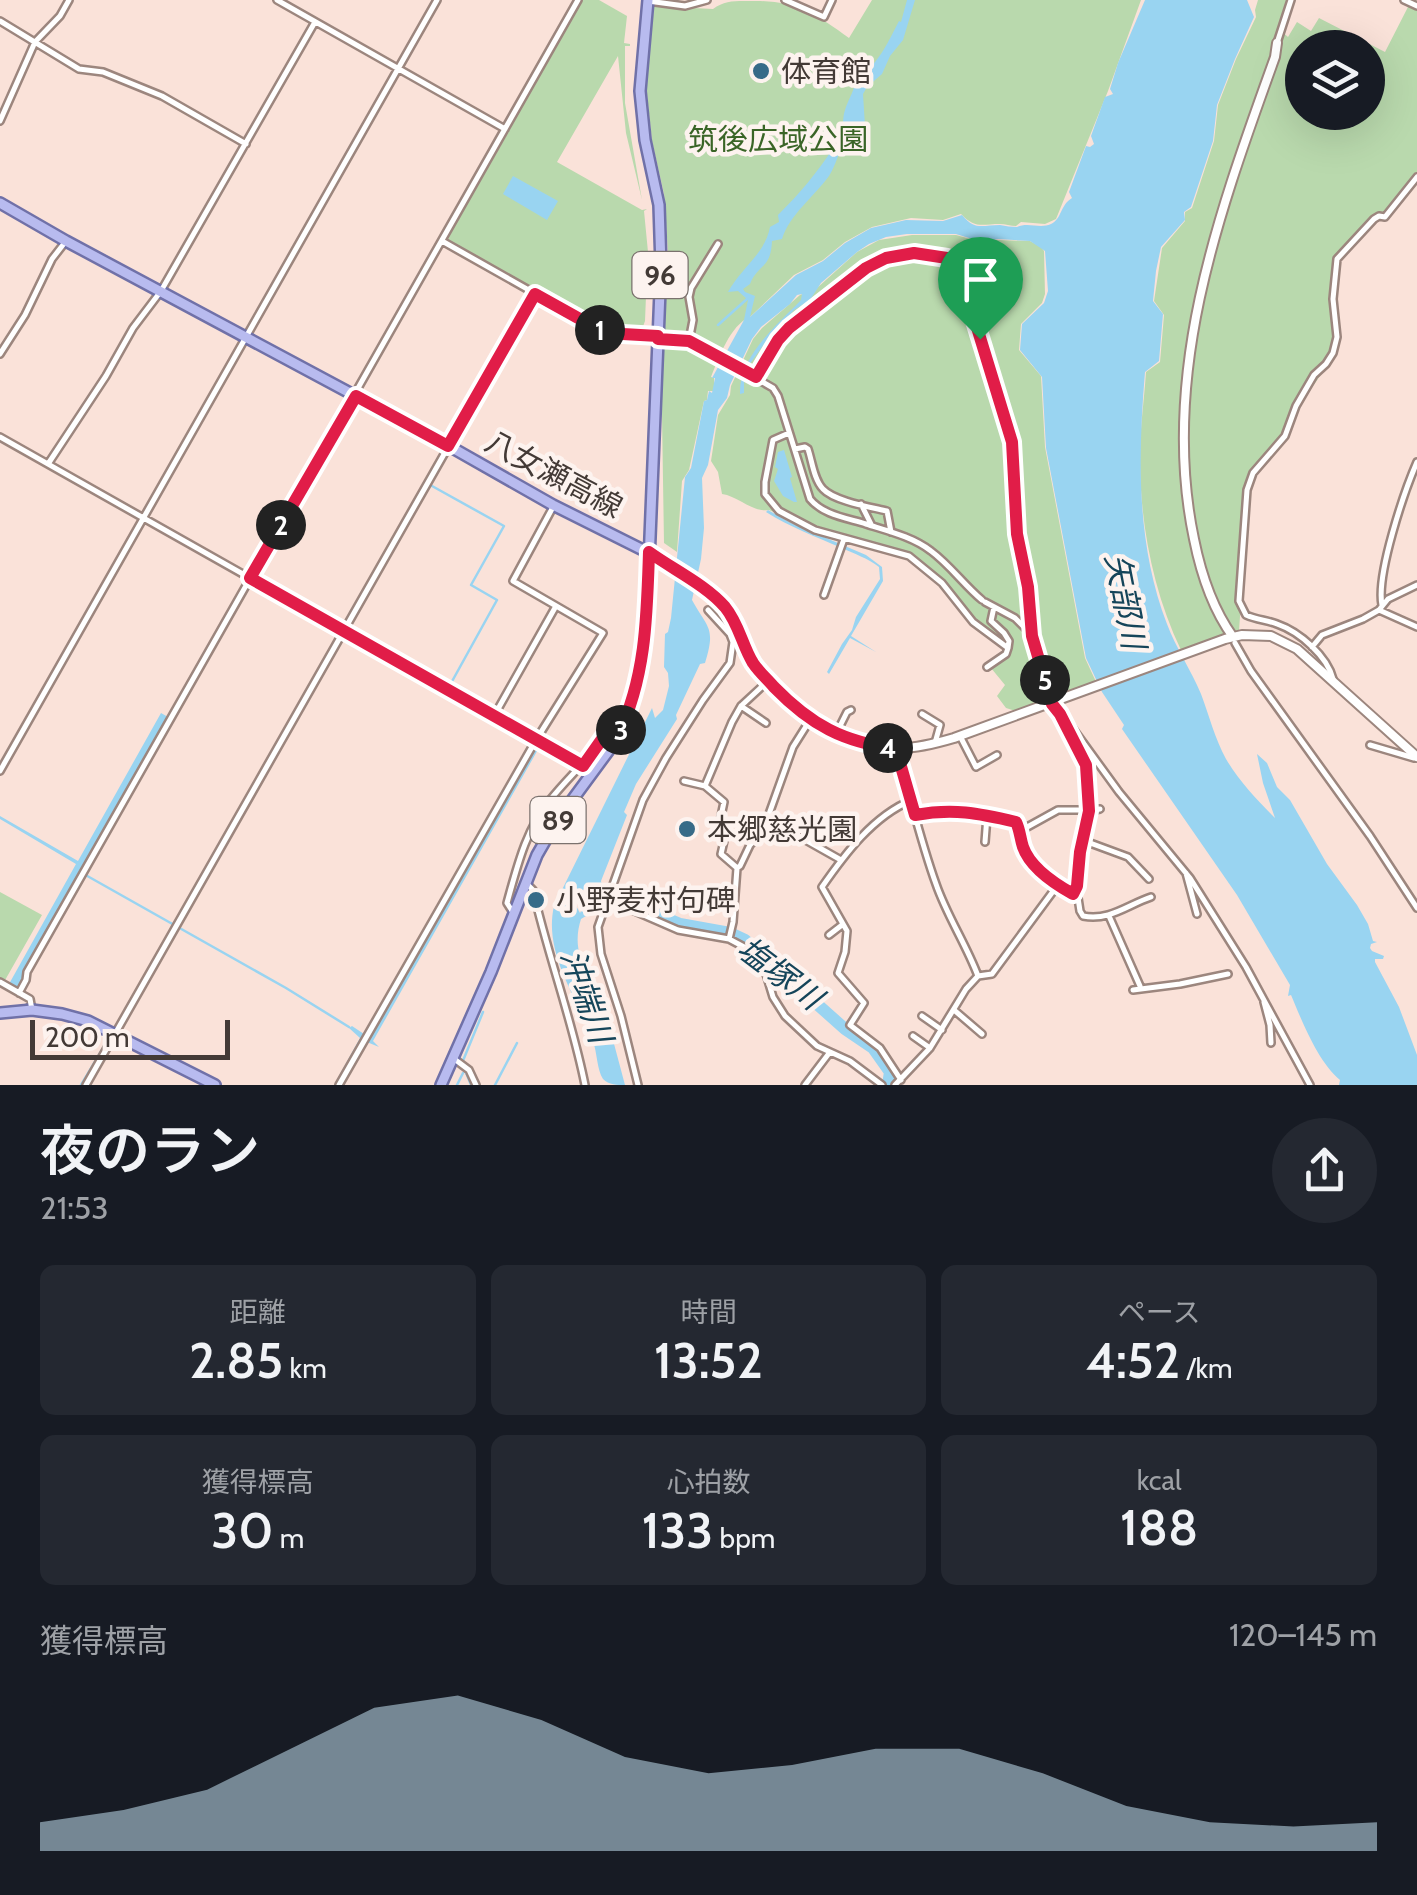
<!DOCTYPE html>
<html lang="ja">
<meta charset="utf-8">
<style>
:root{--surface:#171b24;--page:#242831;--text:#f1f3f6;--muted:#9ea1a6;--accent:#9db6c4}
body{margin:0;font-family:Cabin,"Noto Sans JP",sans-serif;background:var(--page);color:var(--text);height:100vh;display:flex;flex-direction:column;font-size:38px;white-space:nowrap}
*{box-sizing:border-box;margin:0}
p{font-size:32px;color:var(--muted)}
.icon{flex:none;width:55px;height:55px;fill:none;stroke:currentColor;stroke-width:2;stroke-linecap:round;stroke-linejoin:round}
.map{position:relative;height:1085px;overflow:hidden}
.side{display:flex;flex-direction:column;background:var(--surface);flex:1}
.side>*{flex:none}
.controls{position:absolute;left:1285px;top:30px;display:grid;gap:20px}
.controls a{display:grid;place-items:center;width:100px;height:100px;border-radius:50%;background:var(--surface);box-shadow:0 10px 40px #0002;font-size:50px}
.scale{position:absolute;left:30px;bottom:25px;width:200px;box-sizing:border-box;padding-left:10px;border:5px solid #433a36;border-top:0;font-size:28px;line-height:35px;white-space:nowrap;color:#433a36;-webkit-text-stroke:8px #fdf3ef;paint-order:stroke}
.pin{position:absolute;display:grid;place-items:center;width:85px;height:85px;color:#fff;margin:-102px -42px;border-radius:50% 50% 50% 0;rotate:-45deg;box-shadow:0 0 10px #0007}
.pin .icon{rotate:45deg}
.km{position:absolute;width:50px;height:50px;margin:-25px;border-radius:50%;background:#222;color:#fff;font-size:28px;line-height:50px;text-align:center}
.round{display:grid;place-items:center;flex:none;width:105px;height:105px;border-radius:52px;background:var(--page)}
.headline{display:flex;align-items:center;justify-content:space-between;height:170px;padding:0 40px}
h1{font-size:55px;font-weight:600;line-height:75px}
.metrics{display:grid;grid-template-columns:repeat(3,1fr);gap:15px;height:170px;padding:10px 40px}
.metrics div{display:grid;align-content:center;border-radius:15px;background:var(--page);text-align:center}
.metrics b{font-size:50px;font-weight:600}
.metrics small{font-size:28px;font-weight:400}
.metrics p{font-size:28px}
.chart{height:280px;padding:20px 40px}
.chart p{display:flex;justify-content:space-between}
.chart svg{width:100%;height:180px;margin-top:10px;fill:var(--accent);opacity:.7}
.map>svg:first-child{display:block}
</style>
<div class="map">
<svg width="1417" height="1085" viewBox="0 0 1417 1085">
<rect width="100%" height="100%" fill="#fae2d9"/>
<!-- green -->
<path fill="#b9d9ad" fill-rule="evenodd" d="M581,0H599L627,16L624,43L630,44V46H625V103L642,200L626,133L618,56L557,162L642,210L647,209L644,211L648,252L647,268L651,270L647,271L645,321L641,332L605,330L449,242L448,237L508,133L509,128Z
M872,0H1141L1108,91L1056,219L1045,224L1021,222L1016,226C1011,226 1005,224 1000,224C982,224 975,229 961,214L943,220L911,218L872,227L845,242L823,260L794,275L750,317C730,325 719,358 711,377L714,378V391H708L707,400L704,401L689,470L682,481L677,552L664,543L661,352L668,251L664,194L652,141L646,85L654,6L713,9C725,0 736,1 752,1C794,0 816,14 849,38Z
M1258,0H1288L1279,29L1288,37L1297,22L1311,31L1319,18L1385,52L1409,5L1417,9V175L1386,213L1376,215L1335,260L1334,348L1322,373L1300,405L1289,433L1257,470L1249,485L1239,631L1181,650C1154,594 1141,528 1140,466C1139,435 1144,403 1146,372L1160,362L1164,315L1154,301L1162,248L1185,221V212L1192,208L1214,141L1218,105L1236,59L1256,17L1255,10ZM1302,48H1368V112H1302Z
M912,235H956L985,243L998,240L1030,241L1041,247L1044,251L1045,294L1042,303L1021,324L1019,350L1041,376L1045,447L1085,658L1097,684L1019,712L1006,708L997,696L1005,685L991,668L1008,656L1006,649L974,626L940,584L910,560L896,553L830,537L769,510C753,513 738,496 722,494L718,472L711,461L718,415L730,395L731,386L753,339L762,328L800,295L817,288L857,252L879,240Z
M0,892L42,915L4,982L0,980Z"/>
<!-- water -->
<path fill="#99d4f1" d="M907,0H915L903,40L890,56L882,74L867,87L863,94L865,126C859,130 849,134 845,140C839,151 836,165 829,176C813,198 790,214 782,239L772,241C771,269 758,264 750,284L743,289L745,292L755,296L750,317L796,275L823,261L845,243L871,228L906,220L943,221L962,215C975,231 982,225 1000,225C1006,226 1011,227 1017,227C1028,222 1040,229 1051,224C1062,219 1060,205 1072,198L1069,192L1086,146L1090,147L1094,144L1091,136L1105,97L1113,94L1110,89L1118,63L1145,0H1247L1254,17L1235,59L1217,105L1213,141L1191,207L1184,212L1185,220L1161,247L1156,271L1153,301L1163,314L1159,361L1145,372C1138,456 1136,544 1167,624C1176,648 1191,670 1201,694C1209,715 1215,739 1226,759C1239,781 1257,800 1275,818L1263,783L1257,754L1267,763L1277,787L1290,800L1327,864L1357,905L1368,924L1373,941L1377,942L1371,944L1370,948L1372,951L1384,956L1383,959H1375V962L1399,1007L1417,1055V1085H1339L1340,1080C1318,1062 1302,1021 1291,995L1288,996L1290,985L1237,895L1122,729L1124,725L1102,692L1086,658L1046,448L1042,377L1020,350L1022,324L1044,303L1048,291L1045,251L1030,241L998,239L982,242L956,234H907L886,237L869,244L857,252L821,283L810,300L794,310L767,340L749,365L744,378V393L740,394C739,356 777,325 801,300L802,294L797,295L790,304L761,327L752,339L730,385L727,398L718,410L708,465L702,478L704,528L701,559L692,600C708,629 716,627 705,663L700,664L676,715L677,719L636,784L624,812L627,815L601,881L602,889L600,894L587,884L575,904L580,913L585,904L592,901L586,907L588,911L586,916L581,919C577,931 576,946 581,958C582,963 586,967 588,972C591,986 594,998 602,1010H605L625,1085C617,1085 609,1085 603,1079C597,1070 597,1052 593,1041C578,998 543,954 554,906L652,708L655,718L663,710L669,686L668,673L664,667L665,634L668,632L671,618L685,477L691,468L704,401L707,400L709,391L712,393L715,378H712L744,320L748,300L738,291L728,292C741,268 765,254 770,227L779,222L778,215C800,193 816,174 834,147C840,139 839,144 842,134C844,125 842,119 845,110C849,97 858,86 855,73L858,72L862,76C882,57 887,44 899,21L901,22Z
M513,176L558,201L547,220L503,194Z
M784,450L792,477L790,478L797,502H794L783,496L774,481L778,469L775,467L778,452Z
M768,510L791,523L866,555L882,567L883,581L851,636L876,652L850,638L829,674L827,672L842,644L852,630L856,617L880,579L879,567C867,558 855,554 842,548C816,537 790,527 766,512Z
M161,713L168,717L27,966L18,988L9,984L76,864L0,819V816L78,861Z
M537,745L540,746L373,1041L379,1047L362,1040L334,1085L360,1038L349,1028L352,1026L370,1038Z"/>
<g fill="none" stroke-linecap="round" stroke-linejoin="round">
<!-- stream -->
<path stroke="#99d4f1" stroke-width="2.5" d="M718,325L747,299
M432,486L504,526L471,585L497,600L450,685
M82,873L286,988L349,1027
M460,1068L483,1012
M460,1068L465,1070L471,1085
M81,1085L108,1040
M457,1085L463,1073
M495,1085L517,1043"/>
<!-- river -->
<path stroke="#99d4f1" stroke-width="12" d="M591,880L600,890L680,924L730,933L745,940L845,1029L873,1048L890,1072L888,1085"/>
<!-- street casing -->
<g stroke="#9c867e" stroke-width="10">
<path id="street" d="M277,0L505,129
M785,0L824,17L832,0
M1404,0L1417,6
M648,1L685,6L707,0
M0,21L79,69L103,72L162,96L246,144
M1277,43L1291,0
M0,121L35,42L60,16L69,0
M442,241L605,333L658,336
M660,339L689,341L698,345L773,388L778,396L810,499C823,515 847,518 866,524C888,531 913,537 931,551C950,565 964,585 982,600
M689,341L693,320L689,297L691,288L718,244
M0,354L25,315L52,259L66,241
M757,377C780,332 797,322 836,293C847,285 856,275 867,268C892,252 931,249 957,262L1013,442L1017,534L1028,587L1032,635L1052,704L1071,726L1119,792L1190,878L1246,967L1310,1085
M789,433L773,440L765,482V494L779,511L815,530L909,556L942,583L973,622L1008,648
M0,437L583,766
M795,449L805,447L808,449C812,461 814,480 823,489C834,501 870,507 887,511L891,532
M48,464L106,376L133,328L161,291L315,22
M861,504L871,524
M824,595L844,539
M985,602L1015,618L1030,633
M1382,605C1376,575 1404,492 1417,462
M994,607L991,621L1004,633L1009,641L1008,648
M1379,610L1417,627
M1235,643L1251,671L1370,836L1417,908
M1312,647L1322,635L1363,619L1379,610L1388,599L1417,585
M987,667L1006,654L1008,648
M1333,679C1327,656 1300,632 1277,624C1267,620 1257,620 1246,615L1239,601L1247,490L1253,473L1285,436L1296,406L1314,375L1326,364L1333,353L1337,337L1333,299L1337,259L1374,219L1379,216L1385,217L1417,177
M741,706L766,723
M922,714L940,725L935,743
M494,716L556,606
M1064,721L1086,765L1089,810L1080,851L1077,886L1073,893
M836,734L847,712L851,710
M960,736L976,767L997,755
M1370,745L1414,758
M896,749C910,794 920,840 936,884C947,916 966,944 978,976
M0,771L437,0
M684,781L705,786L724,802L720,821L727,828L721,854L736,867
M705,786L732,722L741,706L768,681
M1089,811L1100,809
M915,815C954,807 977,813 1016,822C1021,832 1020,844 1026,854C1038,874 1060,885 1078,898L1080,911L1083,916C1110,921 1127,905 1151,897
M764,822L786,829L841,860
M1020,831L1058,810H1089
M1082,840L1128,857L1149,879
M985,842L987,816
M1186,873L1197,914
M526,883L533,890C548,956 572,1019 585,1085
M616,903L678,930L729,939L746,948L759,960L766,974L773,997L785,1016L817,1046L850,1061L882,1085
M514,914L507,903C517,867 526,829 550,800C569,776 591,758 607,732L618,735
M1109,916L1140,986
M829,935L842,925
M729,939L733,922L737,868L740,866L750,845L757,838L769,814L793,747L810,720
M0,982L30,999L32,1010
M1133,990L1180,984L1228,974
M19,993L26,980L27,972L578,0
M1264,1002L1270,1025L1271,1043
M954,1010L982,1034
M922,1016L942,1030
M913,1036L930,1048
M453,1058L469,1070L476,1085
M901,1080L880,1048L850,1025L864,1003L838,973L845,952L847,931L822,887C845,854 873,816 912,800
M86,1085L535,294
M339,1085L536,740L603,633L513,581L553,507
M638,1085L621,1016L601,954L598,927L643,800L666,758L703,700L730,663L733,642L730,634L708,610
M805,1085L830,1052
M895,1085L930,1048L966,989L978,976L992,974L1057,886"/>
</g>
<!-- secondary casing -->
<g stroke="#9c867e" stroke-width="12">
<path id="secondary" d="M649,553C673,570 706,584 725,607C741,625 742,650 757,669C791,712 843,750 901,748C919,748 937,743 954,738L1225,639L1242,635L1271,636L1297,649L1417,757
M1233,637C1212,608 1201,574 1194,539C1159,374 1220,210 1275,57L1277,43"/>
</g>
<!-- primary casing -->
<g stroke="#7071a8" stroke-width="14">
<path id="primary" d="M0,203L66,241L449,446L553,505L649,553
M0,1013L32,1010L62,1014L88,1021L215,1085
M441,1085L491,972L537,855L556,822L612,746L627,717L640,673L647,611L661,266L659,205L645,140L640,91L648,0"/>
</g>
<!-- street -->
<use href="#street" stroke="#fff" stroke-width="5"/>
<!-- secondary -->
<use href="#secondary" stroke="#fff" stroke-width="8"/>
<!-- primary -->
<use href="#primary" stroke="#b8bbef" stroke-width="9"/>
</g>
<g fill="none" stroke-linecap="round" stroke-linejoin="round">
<!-- route casing -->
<g stroke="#fff" stroke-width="20">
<path id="route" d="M914,253L947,258L957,262L1012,442L1017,534L1028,587L1032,636L1052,704L1060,714L1086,765L1089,811L1080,852L1077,886L1073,894C1055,884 1030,867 1023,847C1020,838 1020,830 1016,822C978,813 953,808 915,815L896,749C843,742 811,725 774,687C767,679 759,672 753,663C742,645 739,624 725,607C706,585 674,570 649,552C647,615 646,678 618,735L607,732L583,766L250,578L356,396L448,446L535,294L605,333L658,336V339L689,341L756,377L778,340L789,328L866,268L886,258Z"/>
</g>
<!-- route -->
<use href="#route" stroke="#e11d48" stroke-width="12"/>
</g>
<!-- markers -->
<g fill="#376b88" stroke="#fdf3ef" stroke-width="4">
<circle cx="761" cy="71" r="10"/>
<circle cx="687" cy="829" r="10"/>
<circle cx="536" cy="900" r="10"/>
</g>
<g text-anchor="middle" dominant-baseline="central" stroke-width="9" stroke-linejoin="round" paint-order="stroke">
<!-- shield labels -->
<g fill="#fdf3ef" stroke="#7b726e" stroke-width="2.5">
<rect x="632.5" y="252" width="55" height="46" rx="8"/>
<rect x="530.5" y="797" width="55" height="46" rx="8"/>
</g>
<g font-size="28" font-weight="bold" fill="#433a36">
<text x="660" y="275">96</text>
<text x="558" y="820">89</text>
</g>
<!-- poi labels -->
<g font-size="30" fill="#433a36" stroke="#fdf3ef" text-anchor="start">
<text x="781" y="71">体育館</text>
<text x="707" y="829">本郷慈光園</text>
<text x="556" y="900">小野麦村句碑</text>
</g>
<!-- park labels -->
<g font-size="30" fill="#3a6527" stroke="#fdf3ef">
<text x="778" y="139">筑後広域公園</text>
</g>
<!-- street labels -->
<g font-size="30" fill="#433a36" stroke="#fdf3ef">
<text transform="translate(554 474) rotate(28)">八女瀬高線</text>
</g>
<!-- water labels -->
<g font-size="32" font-style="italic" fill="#15455a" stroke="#fdf3ef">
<text transform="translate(1126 601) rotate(79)">矢部川</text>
<text transform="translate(780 973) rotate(37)">塩塚川</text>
<text transform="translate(587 996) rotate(71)">沖端川</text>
</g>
</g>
</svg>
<div class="controls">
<a><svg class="icon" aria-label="layers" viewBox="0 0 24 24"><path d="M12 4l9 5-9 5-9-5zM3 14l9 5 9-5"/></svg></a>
</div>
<div class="scale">200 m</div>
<div class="pin" style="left:980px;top:339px;background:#1e9e55"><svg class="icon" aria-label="arrive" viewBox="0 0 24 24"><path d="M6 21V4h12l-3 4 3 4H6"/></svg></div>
<b class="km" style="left:600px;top:330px">1</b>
<b class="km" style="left:281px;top:525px">2</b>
<b class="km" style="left:621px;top:730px">3</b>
<b class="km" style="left:888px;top:748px">4</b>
<b class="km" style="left:1045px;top:680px">5</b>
</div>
<section class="side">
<div class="headline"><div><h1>夜のラン</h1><p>21:53</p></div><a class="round"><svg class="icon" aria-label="share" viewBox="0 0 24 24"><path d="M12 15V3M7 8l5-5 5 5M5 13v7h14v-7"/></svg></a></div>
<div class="metrics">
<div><p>距離</p><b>2.85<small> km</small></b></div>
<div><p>時間</p><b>13:52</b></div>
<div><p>ペース</p><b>4:52<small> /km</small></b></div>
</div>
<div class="metrics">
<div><p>獲得標高</p><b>30<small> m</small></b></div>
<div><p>心拍数</p><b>133<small> bpm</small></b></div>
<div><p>kcal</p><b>188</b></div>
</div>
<div class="chart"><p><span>獲得標高</span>120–145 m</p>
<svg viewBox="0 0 160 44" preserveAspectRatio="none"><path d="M0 44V37L10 34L20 29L30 19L40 9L50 6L60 12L70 21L80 25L90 23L100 19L110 19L120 25L130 33L140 37L150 38L160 37V44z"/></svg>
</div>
</section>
